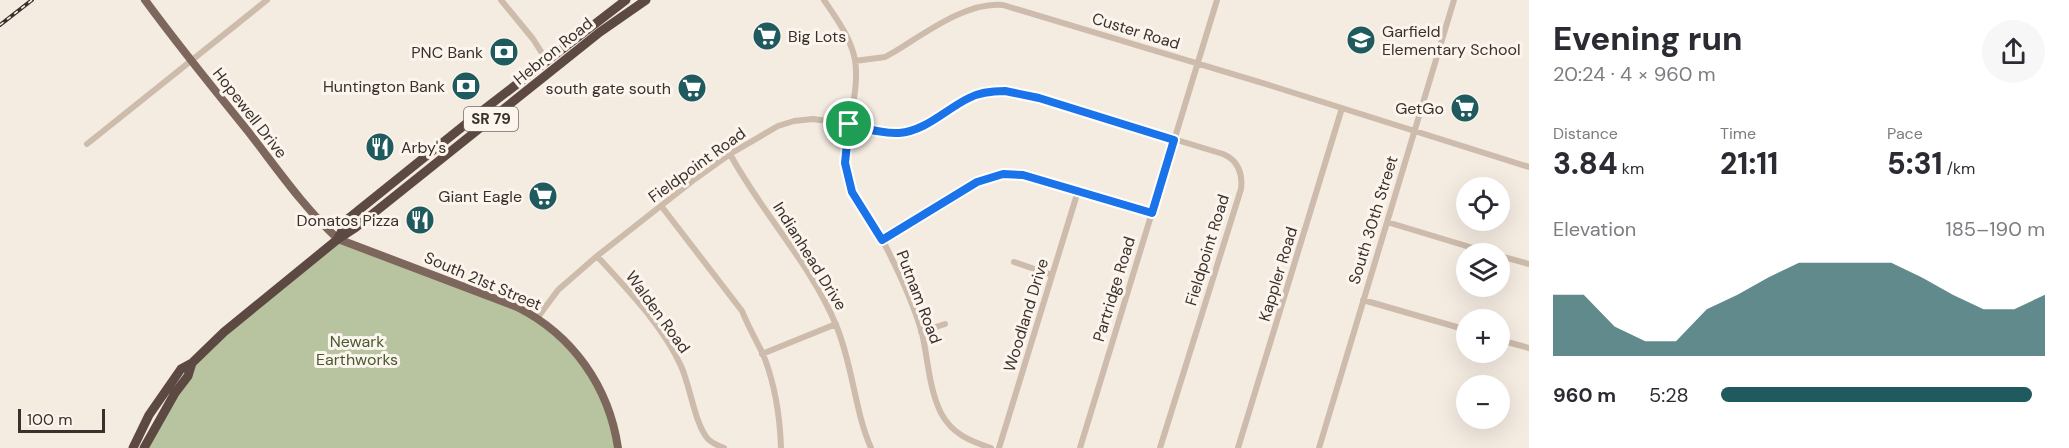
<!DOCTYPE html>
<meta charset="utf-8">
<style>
:root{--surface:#fff;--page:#f7f7f7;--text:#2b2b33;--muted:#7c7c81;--accent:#1f5a5e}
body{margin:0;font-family:"DM Sans",sans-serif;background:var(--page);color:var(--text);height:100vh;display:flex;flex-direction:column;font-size:22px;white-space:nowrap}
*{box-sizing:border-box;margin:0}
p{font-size:20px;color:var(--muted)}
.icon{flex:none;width:33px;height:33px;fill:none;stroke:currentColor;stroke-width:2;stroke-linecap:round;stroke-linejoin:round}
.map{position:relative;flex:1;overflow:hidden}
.sheet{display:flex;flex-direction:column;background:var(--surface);width:540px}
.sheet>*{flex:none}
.controls{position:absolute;left:1456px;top:177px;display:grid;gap:12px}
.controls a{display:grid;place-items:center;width:54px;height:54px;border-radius:50%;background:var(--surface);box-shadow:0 6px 24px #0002;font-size:30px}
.scale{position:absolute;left:18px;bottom:15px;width:87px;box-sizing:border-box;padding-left:6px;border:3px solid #3b302b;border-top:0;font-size:16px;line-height:21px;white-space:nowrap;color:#3b302b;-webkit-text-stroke:4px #fbf5ee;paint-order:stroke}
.pin{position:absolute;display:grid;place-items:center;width:51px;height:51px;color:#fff;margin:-26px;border:3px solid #fff;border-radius:50%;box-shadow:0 2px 6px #0007}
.round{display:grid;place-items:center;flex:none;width:63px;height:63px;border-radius:32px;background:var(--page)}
.head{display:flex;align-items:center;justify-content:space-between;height:102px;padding:0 24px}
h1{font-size:33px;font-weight:800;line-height:45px}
.stats{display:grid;grid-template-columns:repeat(3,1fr);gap:9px;height:102px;padding:6px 24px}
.stats div{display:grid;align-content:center}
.stats b{font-size:30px;font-weight:800}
.stats small{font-size:16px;font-weight:400}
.stats p{font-size:16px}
.chart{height:168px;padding:12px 24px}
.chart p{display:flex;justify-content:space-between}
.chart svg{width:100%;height:108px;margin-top:6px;fill:var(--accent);opacity:.7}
ul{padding:0 24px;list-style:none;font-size:20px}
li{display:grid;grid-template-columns:96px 72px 1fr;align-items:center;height:45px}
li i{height:15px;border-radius:8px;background:var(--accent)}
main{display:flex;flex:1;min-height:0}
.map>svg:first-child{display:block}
</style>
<main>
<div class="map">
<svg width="1529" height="448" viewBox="0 0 1529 448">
<rect width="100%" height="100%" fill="#f4ebe1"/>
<!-- green -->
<path fill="#b8c4a0" d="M338,239L538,317L594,378L618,448H145L192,363Z"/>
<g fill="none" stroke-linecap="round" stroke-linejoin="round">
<!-- minor -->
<path stroke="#cdbbac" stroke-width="6" d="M501,0L533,39L547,61
M824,0C836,18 851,38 855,60C861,98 840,136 847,173C852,200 870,218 883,241C898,270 913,302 922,333C928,359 929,389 941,413C952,434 970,441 991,448
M855,61L885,57L894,52C924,34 967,1 1003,5L1272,86L1529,167
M87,144L267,0
M730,154C761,212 811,264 836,325C853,365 854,409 871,448
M662,207L742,311C748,326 756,340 763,354C775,384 780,416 781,448
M1387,222L1493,254
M882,240L977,182L1003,174L1023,175L1152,213
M597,256C626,288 663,326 681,366C690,385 695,425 708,439C712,443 719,446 724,448
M1500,256L1529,264
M1014,262L1052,275
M1363,300L1467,330
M538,317L558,290L597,256L695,179L730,154L778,126L794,121L813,119L849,124L884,133H897L917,129L969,98L983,93L1008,91L1039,98L1223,154C1238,160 1243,174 1241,189L1160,448
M921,332L945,324
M1500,340L1529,348
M762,354L836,324
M999,448L1078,191
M1080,448L1217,0
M1238,448L1342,108
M1319,448L1454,0"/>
<!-- major -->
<path stroke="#7d675c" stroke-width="8" d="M145,0C178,45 212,87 247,130C276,167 303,207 338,239L517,307C573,335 609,387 618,448"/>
<!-- highway -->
<path stroke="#5c4a42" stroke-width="9" d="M338,238L349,218L482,111L626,0
M133,448L149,415L181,369L192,363L224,332L338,239L355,228L600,32L646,0
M144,448L175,393L188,376L192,363"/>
<!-- rail casing -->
<g stroke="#3b302b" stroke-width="4">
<path id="rail" d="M0,25L32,0"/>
</g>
<!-- rail -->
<use href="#rail" stroke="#fbf5ee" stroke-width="1.5" stroke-dasharray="4.5" stroke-linecap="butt"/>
</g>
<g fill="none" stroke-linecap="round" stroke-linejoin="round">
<!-- route casing -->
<g stroke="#fff" stroke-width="12">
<path id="route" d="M1005,91L1039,98L1174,140L1152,213L1023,175L1003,174L977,182L882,240L852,192L845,163L849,124C865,128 882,134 899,133C926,131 946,109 969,98C980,92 993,91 1005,91Z"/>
</g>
<!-- route -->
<use href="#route" stroke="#1a73e8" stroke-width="8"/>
</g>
<!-- icons -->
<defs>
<g id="supermarket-disc" transform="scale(1.5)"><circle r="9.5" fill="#1f5a5e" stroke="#fbf5ee"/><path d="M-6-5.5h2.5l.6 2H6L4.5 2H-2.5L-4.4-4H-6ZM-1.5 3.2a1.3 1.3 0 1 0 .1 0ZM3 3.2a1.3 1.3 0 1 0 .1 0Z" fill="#fff"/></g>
<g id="school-disc" transform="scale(1.5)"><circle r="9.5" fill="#1f5a5e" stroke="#fbf5ee"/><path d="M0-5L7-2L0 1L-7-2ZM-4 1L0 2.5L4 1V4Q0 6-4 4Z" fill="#fff"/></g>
<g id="bank-disc" transform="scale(1.5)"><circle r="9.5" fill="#1f5a5e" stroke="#fbf5ee"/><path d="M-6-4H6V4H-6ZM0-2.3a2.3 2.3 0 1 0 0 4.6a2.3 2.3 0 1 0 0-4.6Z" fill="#fff"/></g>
<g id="restaurant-disc" transform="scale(1.5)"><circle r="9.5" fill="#1f5a5e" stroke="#fbf5ee"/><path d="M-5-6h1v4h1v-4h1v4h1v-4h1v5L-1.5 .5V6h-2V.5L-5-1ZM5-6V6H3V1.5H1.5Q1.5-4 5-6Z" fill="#fff"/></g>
</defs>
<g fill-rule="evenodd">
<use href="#supermarket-disc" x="767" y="36"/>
<use href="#school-disc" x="1361" y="40"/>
<use href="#bank-disc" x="504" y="52"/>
<use href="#bank-disc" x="466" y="86"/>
<use href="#supermarket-disc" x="692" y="88"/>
<use href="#supermarket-disc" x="1465" y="108"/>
<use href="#restaurant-disc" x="380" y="147"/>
<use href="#supermarket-disc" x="543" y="196"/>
<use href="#restaurant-disc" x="420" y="220"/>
</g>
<g text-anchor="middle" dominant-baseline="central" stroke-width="6" stroke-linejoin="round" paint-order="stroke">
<!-- shield labels -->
<rect fill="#fbf5ee" stroke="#756b66" stroke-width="1.5" x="464" y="107" width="54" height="24" rx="4.5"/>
<g font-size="15" font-weight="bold" fill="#3b302b">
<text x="491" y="119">SR 79</text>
</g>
<!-- street labels -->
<g font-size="16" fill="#3b302b" stroke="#fbf5ee">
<text transform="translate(1136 31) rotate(17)">Custer Road</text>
<text transform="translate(553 51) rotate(-39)">Hebron Road</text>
<text transform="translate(250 113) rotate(52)">Hopewell Drive</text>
<text transform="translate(697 165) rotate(-36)">Fieldpoint Road</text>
<text transform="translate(1373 220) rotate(-73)">South 30th Street</text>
<text transform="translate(1207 250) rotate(-73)">Fieldpoint Road</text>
<text transform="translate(810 256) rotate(58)">Indianhead Drive</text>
<text transform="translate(1278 274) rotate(-73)">Kappler Road</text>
<text transform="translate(483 281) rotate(23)">South 21st Street</text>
<text transform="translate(1114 289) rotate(-73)">Partridge Road</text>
<text transform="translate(919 297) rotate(69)">Putnam Road</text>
<text transform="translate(658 312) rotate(54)">Walden Road</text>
<text transform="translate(1026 315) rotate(-73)">Woodland Drive</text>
</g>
<!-- poi labels -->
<g font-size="16" fill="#3b302b" stroke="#fbf5ee" text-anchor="end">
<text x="1382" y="31" text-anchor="start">Garfield<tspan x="1382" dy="18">Elementary School</tspan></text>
<text x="788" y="36" text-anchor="start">Big Lots</text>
<text x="483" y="52">PNC Bank</text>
<text x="445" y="86">Huntington Bank</text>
<text x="671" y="88">south gate south</text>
<text x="1444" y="108">GetGo</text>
<text x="401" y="147" text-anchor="start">Arby's</text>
<text x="522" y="196">Giant Eagle</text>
<text x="399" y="220">Donatos Pizza</text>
</g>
<!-- park labels -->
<g font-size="16" fill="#4a5a2e" stroke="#fbf5ee">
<text x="357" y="341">Newark<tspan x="357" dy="18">Earthworks</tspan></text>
</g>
</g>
</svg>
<div class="controls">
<a><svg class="icon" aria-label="locate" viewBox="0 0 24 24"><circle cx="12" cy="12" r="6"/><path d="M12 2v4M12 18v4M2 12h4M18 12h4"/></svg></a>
<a><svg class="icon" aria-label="layers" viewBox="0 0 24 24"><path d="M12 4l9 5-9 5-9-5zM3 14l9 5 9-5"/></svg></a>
<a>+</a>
<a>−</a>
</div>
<div class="scale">100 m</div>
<div class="pin" style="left:849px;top:124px;background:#1e9e55"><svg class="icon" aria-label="arrive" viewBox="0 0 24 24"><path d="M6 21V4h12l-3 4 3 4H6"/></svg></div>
</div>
<section class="sheet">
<div class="head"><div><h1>Evening run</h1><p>20:24 · 4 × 960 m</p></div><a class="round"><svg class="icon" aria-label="share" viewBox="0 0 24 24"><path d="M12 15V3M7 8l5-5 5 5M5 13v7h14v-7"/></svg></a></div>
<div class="stats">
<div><p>Distance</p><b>3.84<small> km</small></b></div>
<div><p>Time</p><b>21:11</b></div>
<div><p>Pace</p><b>5:31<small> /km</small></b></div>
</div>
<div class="chart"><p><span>Elevation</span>185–190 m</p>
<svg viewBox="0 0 160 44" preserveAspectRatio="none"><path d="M0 44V19L10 19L20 32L30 38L40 38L50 25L60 19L70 12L80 6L90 6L100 6L110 6L120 12L130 19L140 25L150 25L160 19V44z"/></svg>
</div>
<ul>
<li><b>960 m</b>5:28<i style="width:96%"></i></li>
</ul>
</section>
</main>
